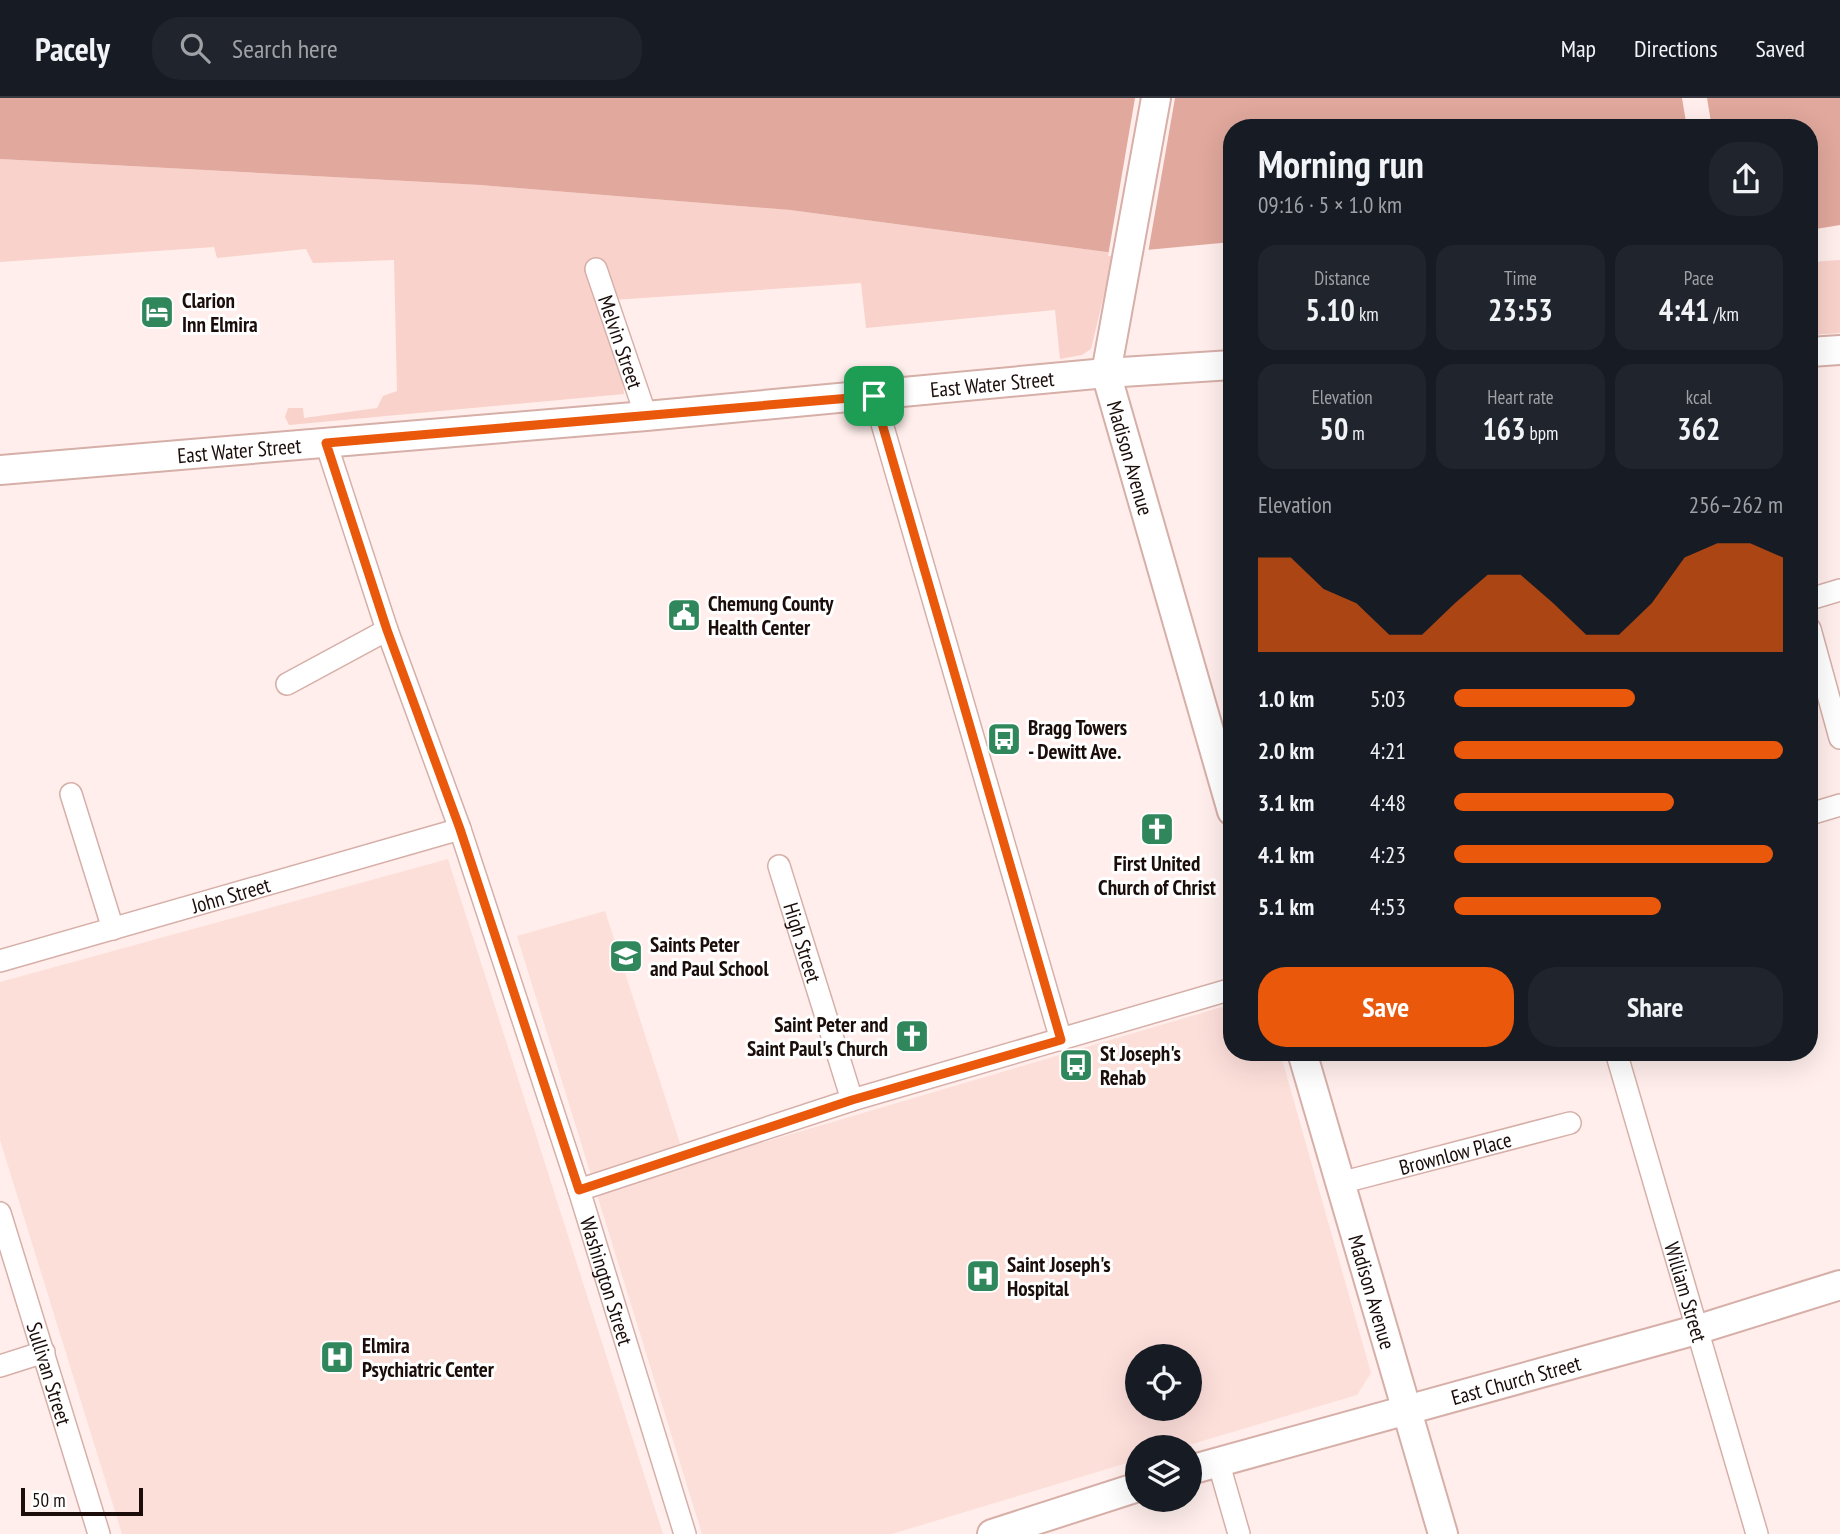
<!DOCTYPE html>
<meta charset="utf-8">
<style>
:root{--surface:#171b24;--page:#20242c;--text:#f1f3f6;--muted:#9ea1a6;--line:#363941;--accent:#ea580c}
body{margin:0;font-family:"PT Sans Narrow",sans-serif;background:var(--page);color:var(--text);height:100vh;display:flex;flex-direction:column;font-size:26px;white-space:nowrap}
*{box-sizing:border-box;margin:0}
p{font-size:23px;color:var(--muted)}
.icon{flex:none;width:38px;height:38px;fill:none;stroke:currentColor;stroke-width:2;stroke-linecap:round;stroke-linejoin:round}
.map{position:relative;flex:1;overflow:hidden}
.details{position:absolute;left:1223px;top:21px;width:595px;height:942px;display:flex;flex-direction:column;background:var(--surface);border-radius:28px;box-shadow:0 7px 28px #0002}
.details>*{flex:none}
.tools{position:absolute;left:1125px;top:1246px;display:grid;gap:14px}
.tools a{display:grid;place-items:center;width:77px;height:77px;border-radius:50%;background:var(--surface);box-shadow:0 7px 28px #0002;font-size:35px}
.scale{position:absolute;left:21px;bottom:18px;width:122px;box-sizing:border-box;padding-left:7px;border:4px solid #1a0d0a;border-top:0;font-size:19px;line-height:24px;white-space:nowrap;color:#1a0d0a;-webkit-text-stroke:5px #fff;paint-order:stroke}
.pin{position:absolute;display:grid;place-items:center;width:60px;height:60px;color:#fff;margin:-30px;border-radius:14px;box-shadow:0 4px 10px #0006}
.round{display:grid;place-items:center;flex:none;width:74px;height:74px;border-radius:28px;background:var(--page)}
.summary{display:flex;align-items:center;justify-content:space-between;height:119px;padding:0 35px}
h1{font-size:38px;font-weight:600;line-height:52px}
.figures{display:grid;grid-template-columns:repeat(3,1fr);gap:10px;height:119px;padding:7px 35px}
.figures div{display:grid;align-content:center;border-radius:18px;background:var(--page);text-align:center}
.figures b{font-size:30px;font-weight:600}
.figures small{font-size:19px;font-weight:400}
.figures p{font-size:19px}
.chart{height:196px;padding:14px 35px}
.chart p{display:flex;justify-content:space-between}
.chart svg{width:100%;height:126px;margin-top:7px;fill:var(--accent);opacity:.7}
.cta{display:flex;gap:14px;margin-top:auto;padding:14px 35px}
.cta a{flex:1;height:80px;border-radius:28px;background:var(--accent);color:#fff;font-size:28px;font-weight:600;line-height:80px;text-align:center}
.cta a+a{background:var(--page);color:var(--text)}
ul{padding:0 35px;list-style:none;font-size:23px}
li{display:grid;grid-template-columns:112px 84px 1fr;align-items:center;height:52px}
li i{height:18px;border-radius:9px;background:var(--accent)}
header{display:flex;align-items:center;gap:42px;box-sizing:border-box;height:98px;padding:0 35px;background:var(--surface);border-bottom:2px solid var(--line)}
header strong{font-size:33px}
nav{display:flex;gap:38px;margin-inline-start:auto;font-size:24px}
.search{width:490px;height:63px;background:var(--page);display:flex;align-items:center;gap:18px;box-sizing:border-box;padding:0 24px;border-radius:28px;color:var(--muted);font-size:26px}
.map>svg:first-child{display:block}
</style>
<header>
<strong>Pacely</strong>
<div class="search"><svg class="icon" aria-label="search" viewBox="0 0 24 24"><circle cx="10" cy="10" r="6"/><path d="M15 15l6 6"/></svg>Search here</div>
<nav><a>Map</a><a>Directions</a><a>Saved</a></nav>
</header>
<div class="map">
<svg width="1840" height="1436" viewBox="0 0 1840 1436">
<rect width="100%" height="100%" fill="#ffeeeb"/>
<!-- built -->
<path fill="#fddfda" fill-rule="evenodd" d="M448,761L663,1436H122L0,1042V884Z
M605,813L687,1067L1232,906V954H1280L1371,1275L1357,1297L1182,1349H1138L1137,1362L892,1436H702L517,838ZM1138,1258H1190V1311H1138Z"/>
<!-- green -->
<path fill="#f9d2cb" d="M0,61L480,87L790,112L1114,155L1091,251L1082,257L1060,261L1055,212L866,230L861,185L613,202L588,176L623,285L624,296L289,327L285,319L288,310H303L304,320L377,310L383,298L397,293L394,162L313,165L306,151L217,160L214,149L0,164Z
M1840,162V235L1810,237V164Z"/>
<!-- water -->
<path fill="#e1a89d" d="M0,0H1840V127L1810,132V30H1232V144L1114,155L790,112L480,87L0,61Z"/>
<!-- pier -->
<path fill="#ffeeeb" d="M1135,0H1175L1148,155L1108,158Z
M1682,0H1707L1712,30H1687Z"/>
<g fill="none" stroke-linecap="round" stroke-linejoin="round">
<!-- minor casing -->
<g stroke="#d6afa8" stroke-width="24">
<g id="minor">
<path id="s1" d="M596,171L646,318"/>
<path d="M874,298L1061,942"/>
<path id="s2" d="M326,345L387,532L460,731L579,1092L685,1436"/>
<path d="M1810,501L1840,492"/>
<path d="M1810,531L1840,640"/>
<path d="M287,586L387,532"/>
<path d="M71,696L113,831"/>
<path d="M1810,716L1840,707"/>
<path id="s3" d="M779,768L852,1002"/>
<path id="s4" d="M0,863L460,731"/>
<path id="s5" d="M1616,954L1757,1436"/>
<path id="s6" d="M1340,1085L1570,1025"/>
<path d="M579,1092L852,1002L1232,891"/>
<path id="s7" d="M0,1115L99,1436"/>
<path d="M0,1268L44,1254"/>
<path d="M1218,1363L1239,1436"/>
</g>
</g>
<!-- major casing -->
<g stroke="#d6afa8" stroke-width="32">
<g id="major">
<path id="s8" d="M1156,0L1106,275L1232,713"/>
<path d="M1810,254L1840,252"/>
<path id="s9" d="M0,372L646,318L1106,275L1232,267"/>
<path id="s10" d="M1302,954L1443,1436"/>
<path id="s11" d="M1190,1372L1696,1232L1840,1187"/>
<path d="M992,1436L1138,1389"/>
</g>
</g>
<!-- minor -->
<use href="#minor" stroke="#fff" stroke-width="21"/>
<!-- major -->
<use href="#major" stroke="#fff" stroke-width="28"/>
</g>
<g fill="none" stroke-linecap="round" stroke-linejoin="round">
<!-- route casing -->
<g stroke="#fff" stroke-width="14">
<path id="route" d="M874,298L1061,942L852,1002L579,1092L460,731L387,532L326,345Z"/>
</g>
<!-- route -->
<use href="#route" stroke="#ea580c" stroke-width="9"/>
</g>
<!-- icons -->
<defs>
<g id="hotel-square" transform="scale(1.75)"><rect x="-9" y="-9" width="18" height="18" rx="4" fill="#30875b" stroke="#fff"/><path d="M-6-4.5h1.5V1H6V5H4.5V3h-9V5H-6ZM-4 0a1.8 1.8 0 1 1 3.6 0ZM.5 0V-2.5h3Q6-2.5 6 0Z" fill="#fff"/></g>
<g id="civic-square" transform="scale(1.75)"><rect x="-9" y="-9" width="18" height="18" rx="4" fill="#30875b" stroke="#fff"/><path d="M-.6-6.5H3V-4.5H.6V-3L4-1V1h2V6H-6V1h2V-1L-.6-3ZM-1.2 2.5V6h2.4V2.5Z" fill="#fff"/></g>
<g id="bus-square" transform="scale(1.75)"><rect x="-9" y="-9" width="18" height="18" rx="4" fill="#30875b" stroke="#fff"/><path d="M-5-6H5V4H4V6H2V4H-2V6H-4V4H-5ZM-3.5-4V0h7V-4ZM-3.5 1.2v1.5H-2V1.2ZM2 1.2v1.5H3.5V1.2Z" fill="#fff"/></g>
<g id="church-square" transform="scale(1.75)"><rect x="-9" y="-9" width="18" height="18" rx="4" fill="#30875b" stroke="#fff"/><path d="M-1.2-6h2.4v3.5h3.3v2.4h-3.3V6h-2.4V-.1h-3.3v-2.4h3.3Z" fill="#fff"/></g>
<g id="school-square" transform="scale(1.75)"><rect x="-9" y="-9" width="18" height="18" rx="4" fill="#30875b" stroke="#fff"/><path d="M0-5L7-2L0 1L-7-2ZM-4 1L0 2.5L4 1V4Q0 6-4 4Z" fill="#fff"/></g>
<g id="hospital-square" transform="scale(1.75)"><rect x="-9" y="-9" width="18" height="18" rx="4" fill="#30875b" stroke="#fff"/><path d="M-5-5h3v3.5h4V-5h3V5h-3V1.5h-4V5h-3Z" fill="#fff"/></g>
</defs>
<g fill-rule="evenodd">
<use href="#hotel-square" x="157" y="214"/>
<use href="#civic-square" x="684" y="517"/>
<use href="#bus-square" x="1004" y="641"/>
<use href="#church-square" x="1157" y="731"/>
<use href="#school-square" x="626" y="858"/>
<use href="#church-square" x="912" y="938"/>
<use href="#bus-square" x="1076" y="967"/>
<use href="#hospital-square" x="983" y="1178"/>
<use href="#hospital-square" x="337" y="1259"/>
</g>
<g text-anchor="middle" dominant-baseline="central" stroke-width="6" stroke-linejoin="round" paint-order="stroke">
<!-- poi labels -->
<g font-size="21" font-weight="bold" fill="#1a0d0a" stroke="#fff" text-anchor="start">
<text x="182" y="202">Clarion<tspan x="182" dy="24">Inn Elmira</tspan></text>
<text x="708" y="505">Chemung County<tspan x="708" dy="24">Health Center</tspan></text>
<text x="1028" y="629">Bragg Towers<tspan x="1028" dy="24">- Dewitt Ave.</tspan></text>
<text x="1157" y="765" text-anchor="middle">First United<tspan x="1157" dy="24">Church of Christ</tspan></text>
<text x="650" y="846">Saints Peter<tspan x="650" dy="24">and Paul School</tspan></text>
<text x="888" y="926" text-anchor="end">Saint Peter and<tspan x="888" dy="24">Saint Paul's Church</tspan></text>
<text x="1100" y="955">St Joseph's<tspan x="1100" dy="24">Rehab</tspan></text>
<text x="1007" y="1166">Saint Joseph's<tspan x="1007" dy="24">Hospital</tspan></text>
<text x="362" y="1247">Elmira<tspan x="362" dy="24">Psychiatric Center</tspan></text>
</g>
<!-- street labels -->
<g font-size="21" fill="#1a0d0a" stroke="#fff">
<text stroke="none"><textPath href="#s1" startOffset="77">Melvin Street</textPath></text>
<text stroke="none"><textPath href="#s9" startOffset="996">East Water Street</textPath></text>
<text stroke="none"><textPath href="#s9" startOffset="240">East Water Street</textPath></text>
<text stroke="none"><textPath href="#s8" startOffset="368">Madison Avenue</textPath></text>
<text stroke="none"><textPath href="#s4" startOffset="240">John Street</textPath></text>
<text stroke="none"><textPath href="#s3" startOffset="80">High Street</textPath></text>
<text stroke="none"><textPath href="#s6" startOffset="119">Brownlow Place</textPath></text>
<text stroke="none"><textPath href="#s2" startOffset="884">Washington Street</textPath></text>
<text stroke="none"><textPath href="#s10" startOffset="250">Madison Avenue</textPath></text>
<text stroke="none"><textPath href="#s5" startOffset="250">William Street</textPath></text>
<text stroke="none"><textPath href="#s7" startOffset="168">Sullivan Street</textPath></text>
<text stroke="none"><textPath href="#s11" startOffset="338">East Church Street</textPath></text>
</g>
</g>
</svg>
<div class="tools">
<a><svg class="icon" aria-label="locate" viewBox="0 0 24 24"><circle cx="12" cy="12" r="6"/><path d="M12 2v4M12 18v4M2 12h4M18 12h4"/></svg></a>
<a><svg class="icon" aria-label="layers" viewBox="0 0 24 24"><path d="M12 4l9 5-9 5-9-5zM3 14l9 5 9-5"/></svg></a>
</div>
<div class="scale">50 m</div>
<div class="pin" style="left:874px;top:298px;background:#1e9e55"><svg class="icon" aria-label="arrive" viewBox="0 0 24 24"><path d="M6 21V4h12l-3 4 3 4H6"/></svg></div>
<section class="details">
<div class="summary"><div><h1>Morning run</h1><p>09:16 · 5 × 1.0 km</p></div><a class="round"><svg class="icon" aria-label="share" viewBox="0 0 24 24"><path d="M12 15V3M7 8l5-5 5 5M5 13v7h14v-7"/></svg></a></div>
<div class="figures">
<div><p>Distance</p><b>5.10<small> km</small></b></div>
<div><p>Time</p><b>23:53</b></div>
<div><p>Pace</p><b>4:41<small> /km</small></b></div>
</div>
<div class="figures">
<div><p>Elevation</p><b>50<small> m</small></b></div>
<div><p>Heart rate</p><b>163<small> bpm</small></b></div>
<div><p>kcal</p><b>362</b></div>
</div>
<div class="chart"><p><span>Elevation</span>256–262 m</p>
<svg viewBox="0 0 160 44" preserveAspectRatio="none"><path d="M0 44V11L10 11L20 22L30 27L40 38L50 38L60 27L70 17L80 17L90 27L100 38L110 38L120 27L130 11L140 6L150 6L160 11V44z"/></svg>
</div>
<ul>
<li><b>1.0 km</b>5:03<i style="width:55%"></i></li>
<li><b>2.0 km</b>4:21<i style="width:100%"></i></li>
<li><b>3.1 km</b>4:48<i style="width:67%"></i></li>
<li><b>4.1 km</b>4:23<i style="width:97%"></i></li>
<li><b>5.1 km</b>4:53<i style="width:63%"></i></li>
</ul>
<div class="cta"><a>Save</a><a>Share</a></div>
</section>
</div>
